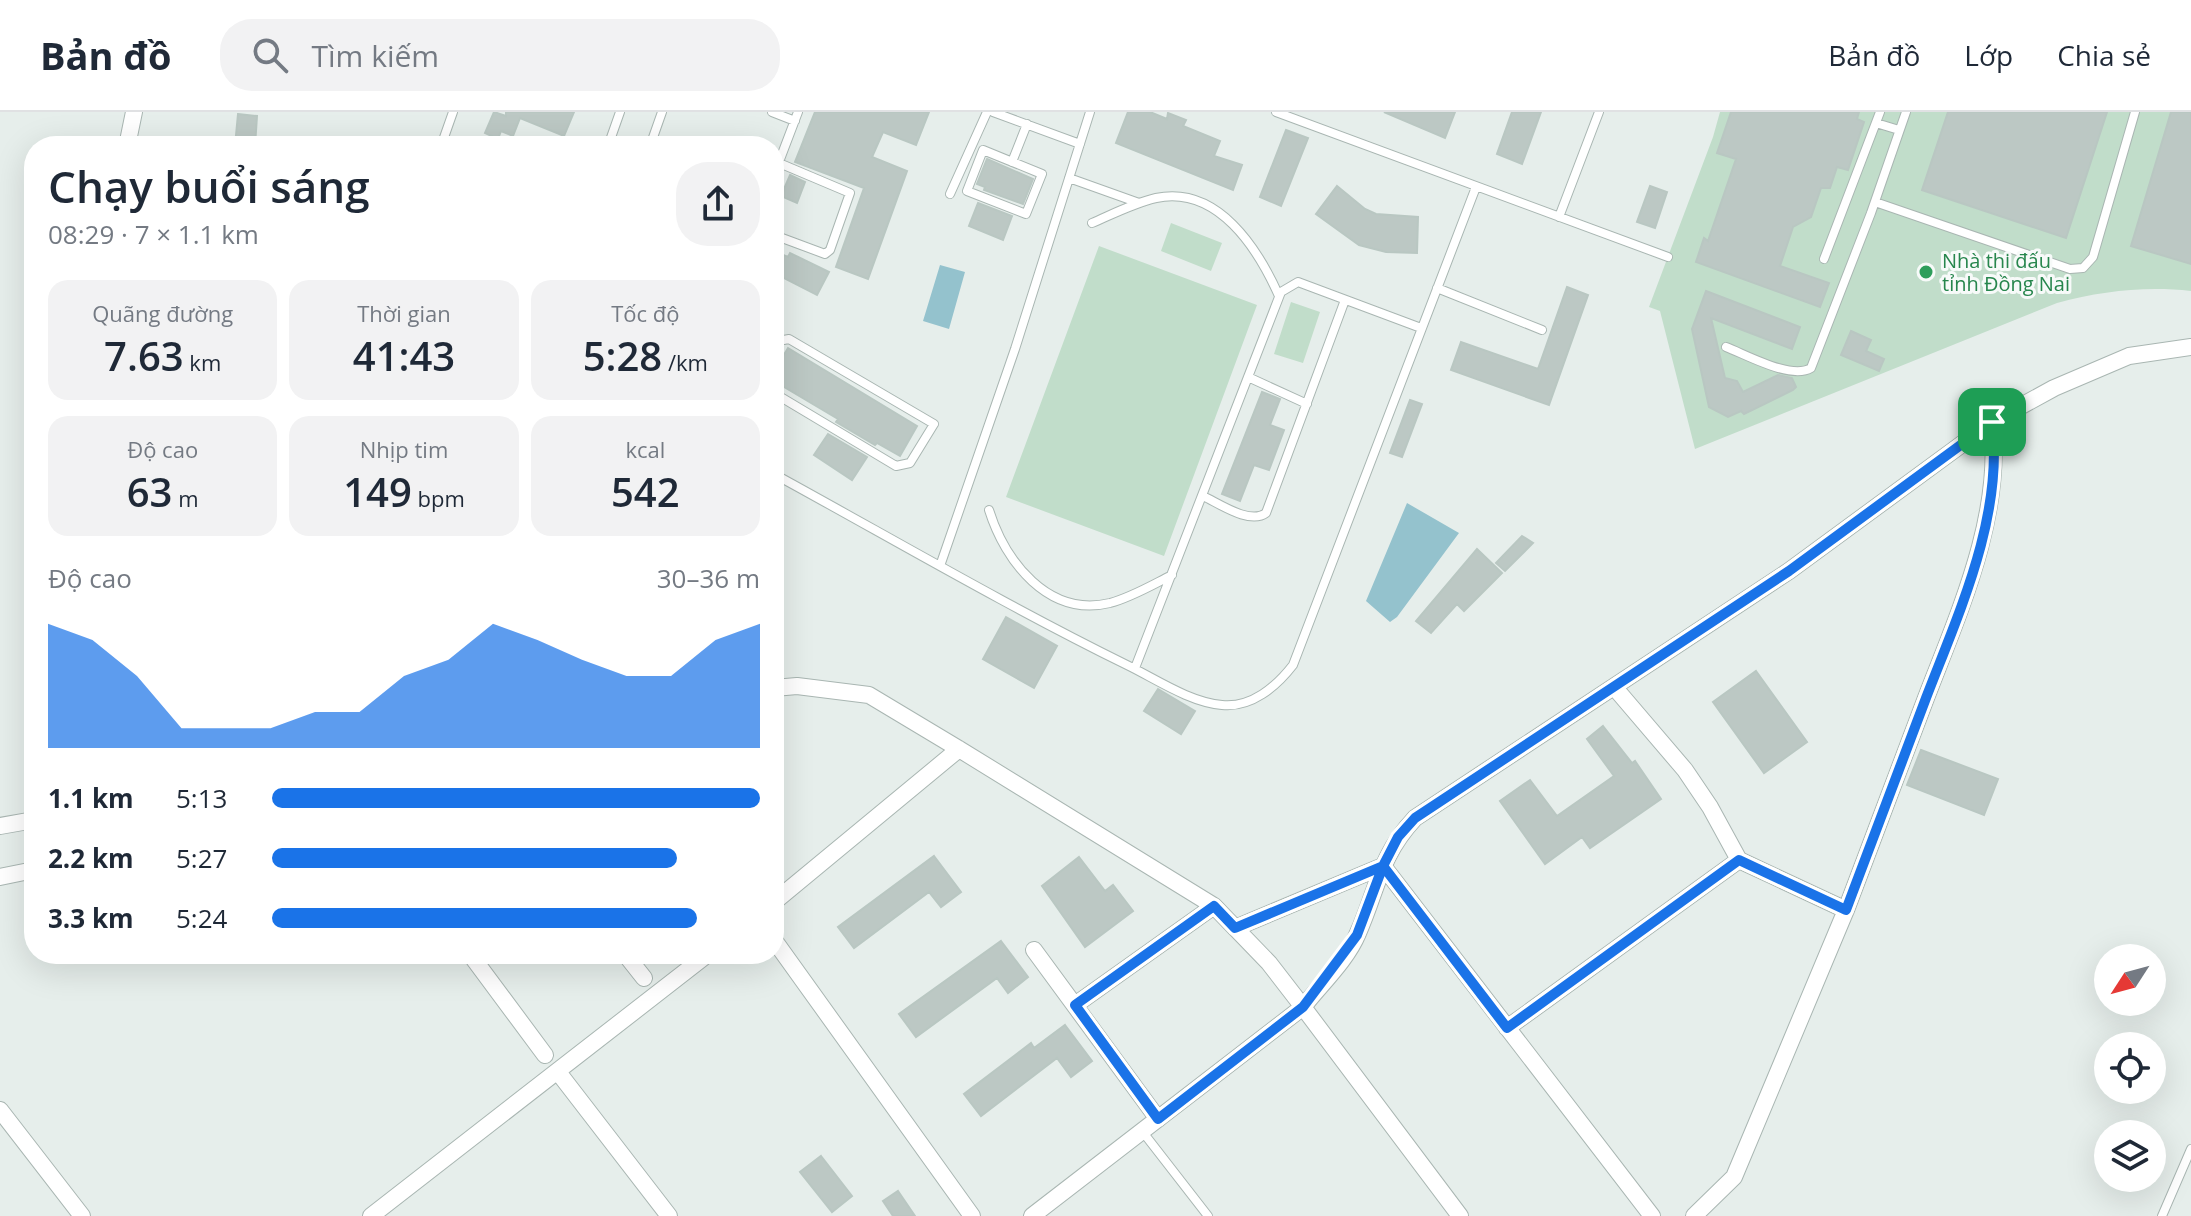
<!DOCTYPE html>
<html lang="vi">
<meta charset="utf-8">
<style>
:root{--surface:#fff;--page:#f2f2f3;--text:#1f2937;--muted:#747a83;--line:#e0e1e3;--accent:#1a73e8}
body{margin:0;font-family:"Open Sans",sans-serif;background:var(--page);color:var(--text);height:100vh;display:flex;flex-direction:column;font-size:30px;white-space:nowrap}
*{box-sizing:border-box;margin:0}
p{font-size:26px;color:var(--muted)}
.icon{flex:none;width:44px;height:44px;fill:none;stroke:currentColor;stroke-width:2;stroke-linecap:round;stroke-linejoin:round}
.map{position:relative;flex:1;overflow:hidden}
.details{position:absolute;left:24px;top:24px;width:760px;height:828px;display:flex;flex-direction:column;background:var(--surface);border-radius:32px;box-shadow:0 8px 32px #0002}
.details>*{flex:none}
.needle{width:52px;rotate:234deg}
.buttons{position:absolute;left:2094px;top:832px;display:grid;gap:16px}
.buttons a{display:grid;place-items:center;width:72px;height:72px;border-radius:50%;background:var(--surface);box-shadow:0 8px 32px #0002;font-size:40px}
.pin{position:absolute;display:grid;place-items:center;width:68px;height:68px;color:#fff;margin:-34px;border-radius:16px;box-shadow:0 4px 12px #0006}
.round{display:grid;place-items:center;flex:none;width:84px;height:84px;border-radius:32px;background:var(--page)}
.overview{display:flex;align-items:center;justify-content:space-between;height:136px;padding:0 24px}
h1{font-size:44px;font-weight:600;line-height:60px}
.stats{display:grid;grid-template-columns:repeat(3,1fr);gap:12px;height:136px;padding:8px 24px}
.stats div{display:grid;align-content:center;border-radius:20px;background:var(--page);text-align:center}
.stats b{font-size:40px;font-weight:600}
.stats small{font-size:22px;font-weight:400}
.stats p{font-size:22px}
.chart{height:224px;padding:16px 24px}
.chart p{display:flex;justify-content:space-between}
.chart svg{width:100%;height:144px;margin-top:8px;fill:var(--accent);opacity:.7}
ul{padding:0 24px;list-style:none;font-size:26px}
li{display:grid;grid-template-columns:128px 96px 1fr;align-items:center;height:60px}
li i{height:20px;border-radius:10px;background:var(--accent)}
header{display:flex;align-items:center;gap:48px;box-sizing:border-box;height:112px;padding:0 40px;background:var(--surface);border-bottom:2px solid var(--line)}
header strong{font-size:38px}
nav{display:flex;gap:44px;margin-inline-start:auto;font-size:28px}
.search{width:560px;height:72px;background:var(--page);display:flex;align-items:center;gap:20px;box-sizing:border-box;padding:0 28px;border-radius:32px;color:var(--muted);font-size:30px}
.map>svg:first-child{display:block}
</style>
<header>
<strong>Bản đồ</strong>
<div class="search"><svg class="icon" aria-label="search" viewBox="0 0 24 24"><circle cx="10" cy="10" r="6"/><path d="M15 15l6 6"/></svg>Tìm kiếm</div>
<nav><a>Bản đồ</a><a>Lớp</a><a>Chia sẻ</a></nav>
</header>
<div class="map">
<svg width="2191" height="1104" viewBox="0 0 2191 1104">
<rect width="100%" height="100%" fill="#e6eeeb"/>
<!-- green -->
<path fill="#c1ddca" d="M1720,0H2191V179C2145,174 2102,179 2057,191L1695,337L1660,199L1649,195L1713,25Z
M1171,111L1222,131L1211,159L1161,139Z
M1099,134L1257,193L1164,444L1006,385Z
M1291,190L1320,200L1303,251L1274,242Z"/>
<!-- water -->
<path fill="#94c2cd" d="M940,153L965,160L949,217L923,209Z
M1407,391L1459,421L1397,505L1390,510L1366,489Z"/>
<!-- building -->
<path fill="#bcc8c4" stroke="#b9c7c2" stroke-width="2" d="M494,0L506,4V0H574L564,24L520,6L513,24L501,19L498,27L485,21Z
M815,0H929L916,33L883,20L872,45L907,59L868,167L836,155L864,76L795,50Z
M1128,0H1150L1167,7L1168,1L1186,8L1183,14L1220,29L1214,44L1242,53L1233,78L1116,31Z
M1384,0H1455L1445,26Z
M1512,0H1541L1522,52L1497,42Z
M1731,0H1859L1857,7L1864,10L1848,58L1837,55L1830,76H1821L1811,105L1793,115L1780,154L1829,171L1820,195L1696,150L1704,126L1708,129L1736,47L1717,41Z
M1948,0H2107L2066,126L1922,78Z
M2171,0H2191V152L2131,134Z
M238,2L257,4L255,34H235Z
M1286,18L1308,26L1281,94L1260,85Z
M987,47L1033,67L1023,92L984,78L985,75L977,72Z
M790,63L805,70L797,91L781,84Z
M1337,74L1365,97L1376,102L1418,105L1417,141L1386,140L1359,133L1316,102Z
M1650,74L1667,80L1655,116L1637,110Z
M978,91L1012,104L1003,128L969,114Z
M774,139L788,145L790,141L829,160L817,183L774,161Z
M1567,175L1588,183L1549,293L1451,258L1461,230L1538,257Z
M1706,179L1800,215L1792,237L1711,206L1725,266L1737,269L1743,280L1778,263L1792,266L1796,275L1793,278L1744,302L1741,299L1728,305L1709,295L1692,217Z
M1851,219L1871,228L1866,239L1884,247L1879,259L1841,243Z
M788,236L917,314L900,344L877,331L875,333L836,310L838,307L774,269V259Z
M1262,280L1280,287L1270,313L1284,318L1269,358L1254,353L1240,389L1222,382Z
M1410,288L1422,292L1402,345L1390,341Z
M828,322L867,345L852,368L814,343Z
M1522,424L1533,431L1505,459L1496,451Z
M1477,437L1502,461L1464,499L1457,492L1431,521L1416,509Z
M1006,505L1057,534L1034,576L983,547Z
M1756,559L1807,630L1764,661L1713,590Z
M1158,577L1195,599L1181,622L1144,599Z
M1603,614L1632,651L1635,649L1661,687L1590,736L1582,725L1545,752L1500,689L1530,668L1557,704L1614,664L1587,627Z
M1921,638L1998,667L1984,703L1907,673Z
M934,744L961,780L941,795L929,780L854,836L838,815Z
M1079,745L1105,779L1113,773L1133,799L1085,835L1042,774Z
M1001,829L1028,865L1008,881L997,866L916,925L899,902Z
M1065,913L1092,949L1071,965L1057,946L981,1004L964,982L1031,931L1034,936Z
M821,1044L852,1084L832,1100L800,1060Z
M898,1079L915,1104H893L883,1089Z"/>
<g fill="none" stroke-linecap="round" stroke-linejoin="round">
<!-- lane casing -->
<g stroke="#a9b6b2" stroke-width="10">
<path id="lane" d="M772,0L795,9
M993,0L1080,32
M1276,0L1668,145
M1876,11L1899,18
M441,34L453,0
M608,34L620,0
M650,34L662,0
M983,38L1042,62L1026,102L967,79Z
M1012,50L1027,12
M774,63L798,0
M1069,66L1139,91
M950,82L987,0
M1875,90L2070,157L2083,156L2093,145L2135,0
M1559,105L1599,0
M1092,111C1113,102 1134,91 1156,86C1218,73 1258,137 1279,184
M774,123L825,142L830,138L850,81L779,51
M1824,147L1880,0
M1437,176L1542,218
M1726,235C1747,243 1791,268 1811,256L1871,101L1906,0
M774,236L778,229L789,227L934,312L910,351L896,354L774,281
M1248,265L1307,292
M774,362C891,426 1007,494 1127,553C1156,567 1189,590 1222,593C1251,596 1276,575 1293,553L1476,75
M1203,384C1220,392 1250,413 1266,401L1345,188
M989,398C1005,449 1048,506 1110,491C1132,485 1152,473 1172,463
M940,454L1015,237L1090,0
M1135,556L1281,180L1298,170L1421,216
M1142,1019L1208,1104
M2162,1104L2191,1037"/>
</g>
<!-- street casing -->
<g stroke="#a9b6b2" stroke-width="18">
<path id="street" d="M127,34L134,0
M774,576L797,574L869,583L959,637L1214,794L1269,851L1303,895L1032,1104
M1615,576L1685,658L1710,695L1739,748L1846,798C1873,727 1899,657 1926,586C1959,500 2003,404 1992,310
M0,714L34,708
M0,765L34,758
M774,790L959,637
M1235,816L1383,754L1652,1104
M774,828L972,1104
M1034,838L1158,1007
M470,842L545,943
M625,842L644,866
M1075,893L1214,794
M1507,916L1739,748
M558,960L669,1104
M0,998L82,1104
M371,1104L708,842
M1460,1104L1303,895C1321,872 1347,848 1358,821C1378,776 1379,745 1415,706L1789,459L1992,310L2054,276L2129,244L2191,235
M1694,1104L1734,1065L1846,798"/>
</g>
<!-- lane -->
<use href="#lane" stroke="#fff" stroke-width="8"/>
<!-- street -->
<use href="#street" stroke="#fff" stroke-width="16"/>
</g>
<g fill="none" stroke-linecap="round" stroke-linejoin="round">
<!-- route casing -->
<g stroke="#fff" stroke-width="16">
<path id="route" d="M1992,310L1789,459L1415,706L1398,725L1383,754L1235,816L1214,794L1075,893L1158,1007L1303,895L1357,823L1383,754L1507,916L1739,748L1846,798C1873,727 1899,657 1926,586C1959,500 2004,404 1992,310"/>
</g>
<!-- route -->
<use href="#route" stroke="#1a73e8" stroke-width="10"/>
</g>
<!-- markers -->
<circle fill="#2e9e5b" stroke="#f7faf9" stroke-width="3" cx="1926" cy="160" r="8"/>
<g text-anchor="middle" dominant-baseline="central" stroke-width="6" stroke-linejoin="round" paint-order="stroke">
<!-- leisure labels -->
<g font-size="20" fill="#27864d" stroke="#f7faf9" text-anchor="start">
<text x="1942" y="148">Nhà thi đấu<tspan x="1942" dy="23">tỉnh Đồng Nai</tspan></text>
</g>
</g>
</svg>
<div class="buttons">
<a><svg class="needle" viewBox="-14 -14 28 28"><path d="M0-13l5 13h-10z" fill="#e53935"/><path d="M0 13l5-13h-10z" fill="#747a83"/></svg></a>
<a><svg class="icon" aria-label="locate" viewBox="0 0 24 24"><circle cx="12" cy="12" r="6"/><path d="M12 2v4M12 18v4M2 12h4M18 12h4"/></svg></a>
<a><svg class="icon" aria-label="layers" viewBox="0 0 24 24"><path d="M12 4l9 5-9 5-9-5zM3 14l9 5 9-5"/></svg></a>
</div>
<div class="pin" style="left:1992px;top:310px;background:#1e9e55"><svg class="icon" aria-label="arrive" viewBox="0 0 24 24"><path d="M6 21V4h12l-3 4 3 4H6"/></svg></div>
<section class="details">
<div class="overview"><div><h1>Chạy buổi sáng</h1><p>08:29 · 7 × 1.1 km</p></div><a class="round"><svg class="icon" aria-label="share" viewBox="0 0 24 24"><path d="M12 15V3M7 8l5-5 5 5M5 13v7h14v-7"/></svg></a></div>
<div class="stats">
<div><p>Quãng đường</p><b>7.63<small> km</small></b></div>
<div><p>Thời gian</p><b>41:43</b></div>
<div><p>Tốc độ</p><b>5:28<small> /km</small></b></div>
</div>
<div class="stats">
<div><p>Độ cao</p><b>63<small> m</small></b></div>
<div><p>Nhịp tim</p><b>149<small> bpm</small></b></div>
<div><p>kcal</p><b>542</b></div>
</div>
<div class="chart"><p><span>Độ cao</span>30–36 m</p>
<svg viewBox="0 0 160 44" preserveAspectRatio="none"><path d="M0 44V6L10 11L20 22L30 38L40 38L50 38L60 33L70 33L80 22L90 17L100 6L110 11L120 17L130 22L140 22L150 11L160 6V44z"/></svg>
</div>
<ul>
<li><b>1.1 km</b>5:13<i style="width:100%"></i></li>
<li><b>2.2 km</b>5:27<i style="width:83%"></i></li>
<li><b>3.3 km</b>5:24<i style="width:87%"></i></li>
</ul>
</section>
</div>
